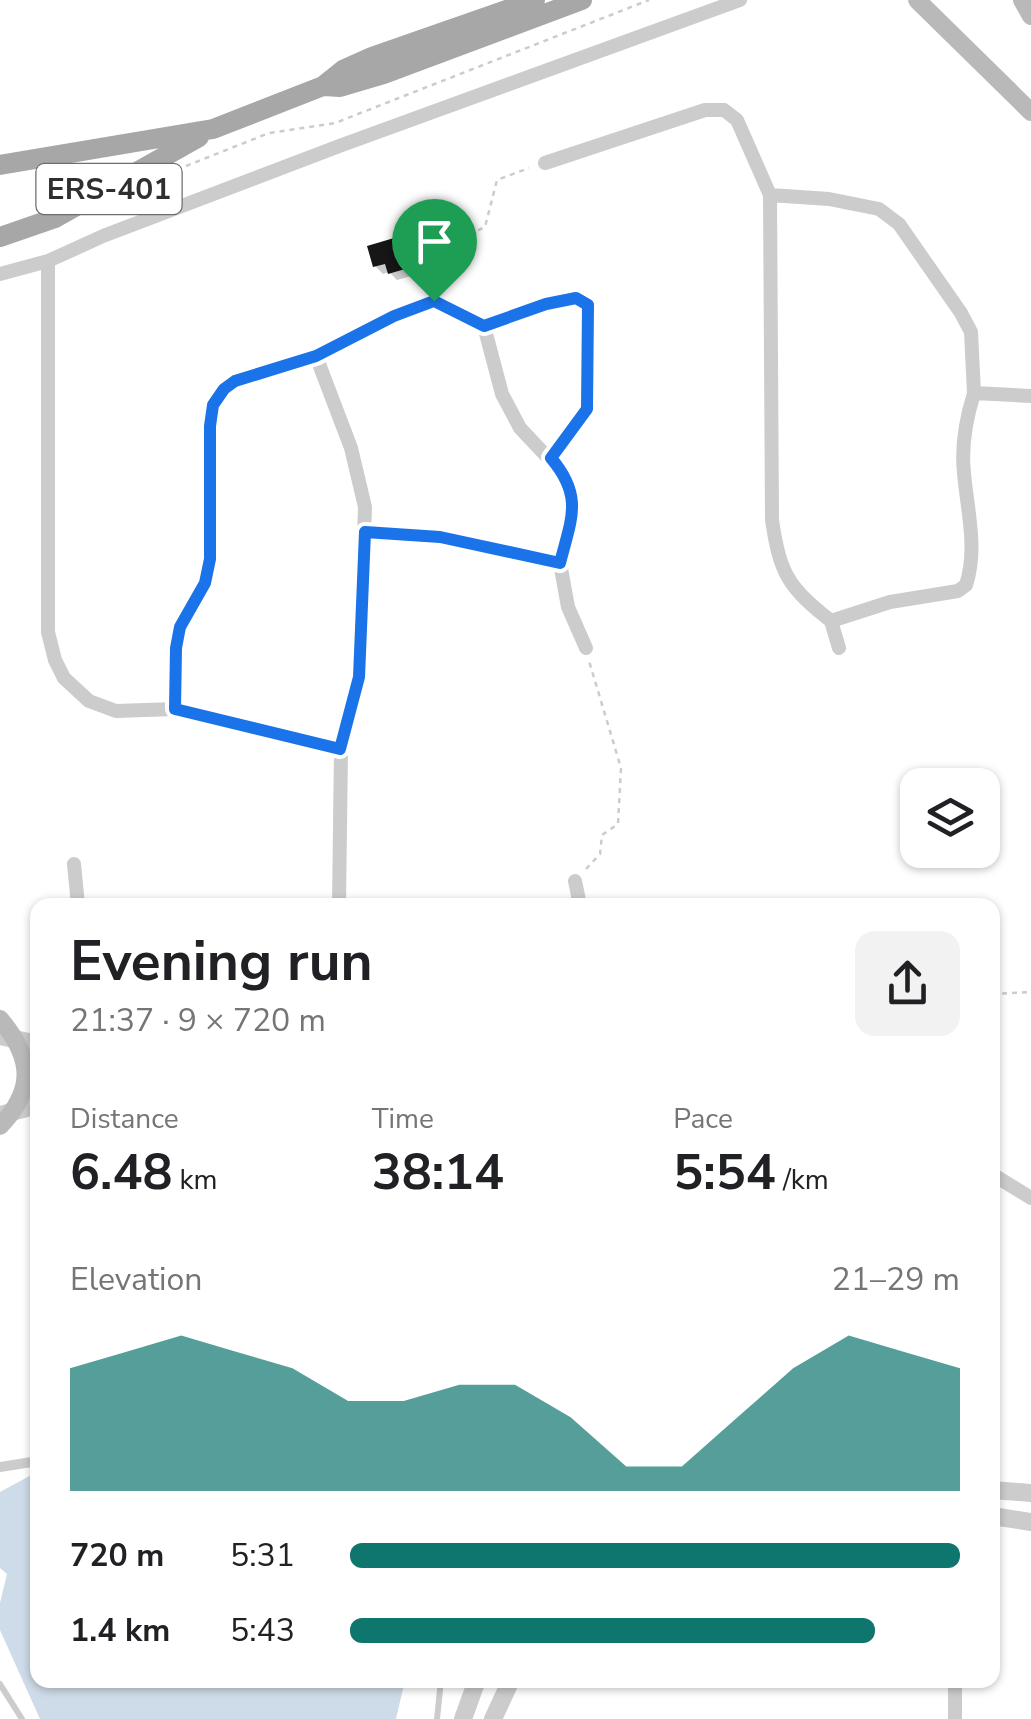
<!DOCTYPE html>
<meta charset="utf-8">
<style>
:root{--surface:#fff;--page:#f2f2f2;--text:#202124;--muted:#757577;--accent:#0f766e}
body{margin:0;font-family:"Nunito Sans",sans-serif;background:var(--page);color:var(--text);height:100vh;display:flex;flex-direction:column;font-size:38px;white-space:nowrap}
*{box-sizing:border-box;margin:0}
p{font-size:32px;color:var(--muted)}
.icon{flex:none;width:55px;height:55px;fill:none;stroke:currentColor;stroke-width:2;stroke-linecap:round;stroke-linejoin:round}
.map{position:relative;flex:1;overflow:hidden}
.panel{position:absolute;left:30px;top:898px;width:970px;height:790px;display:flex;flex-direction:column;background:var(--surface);border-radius:20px;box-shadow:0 2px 8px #0004}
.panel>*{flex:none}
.tools{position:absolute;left:900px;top:768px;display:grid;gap:20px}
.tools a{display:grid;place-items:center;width:100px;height:100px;border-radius:20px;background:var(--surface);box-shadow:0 2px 8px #0004;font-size:50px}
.pin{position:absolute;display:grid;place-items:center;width:85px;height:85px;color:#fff;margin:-102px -42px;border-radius:50% 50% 50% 0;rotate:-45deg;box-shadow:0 0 10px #0007}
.pin .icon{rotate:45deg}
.round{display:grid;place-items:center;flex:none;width:105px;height:105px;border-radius:20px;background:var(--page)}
.head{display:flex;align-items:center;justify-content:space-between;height:170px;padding:0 40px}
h1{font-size:55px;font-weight:700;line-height:75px}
.stats{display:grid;grid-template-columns:repeat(3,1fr);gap:15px;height:170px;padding:10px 40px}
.stats div{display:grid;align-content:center}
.stats b{font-size:50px;font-weight:700}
.stats small{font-size:28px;font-weight:400}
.stats p{font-size:28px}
.chart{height:280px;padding:20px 40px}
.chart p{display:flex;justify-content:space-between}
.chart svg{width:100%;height:180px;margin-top:10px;fill:var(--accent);opacity:.7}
ul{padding:0 40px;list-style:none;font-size:32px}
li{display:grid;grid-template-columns:160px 120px 1fr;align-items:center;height:75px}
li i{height:25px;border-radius:12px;background:var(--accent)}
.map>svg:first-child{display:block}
</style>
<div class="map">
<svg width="1031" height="1719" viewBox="0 0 1031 1719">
<rect width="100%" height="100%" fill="#fff"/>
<!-- water -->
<path fill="#cedbe8" d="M37,1472L38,1680H405L396,1719H40L0,1630V1603L7,1574L0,1568V1492Z"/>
<!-- shadow -->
<path fill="#0003" d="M410,236L417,243L423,264L416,266L418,274L397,280L389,272L383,274L375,266Z"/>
<!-- building -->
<path fill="#161616" d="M411,233L417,257L410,259L412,267L388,274L385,264L373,267L367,246Z"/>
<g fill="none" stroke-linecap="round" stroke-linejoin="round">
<!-- path -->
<path stroke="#ccc" stroke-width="2.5" stroke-dasharray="5 5" stroke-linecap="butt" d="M186,166L269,133L335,123L649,0
M430,285L423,257L485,227L497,180L529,168
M586,869L600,854L602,835L618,824L621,768L589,661
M992,994L1031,992"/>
<!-- service -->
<path stroke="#ccc" stroke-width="6" d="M0,1684L22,1719
M437,1719L441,1680"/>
<!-- pedestrian -->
<path stroke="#ccc" stroke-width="10" d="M0,1467L38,1461"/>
<!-- minor -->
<path stroke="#ccc" stroke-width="14" d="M545,163L705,110H724L737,120L770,195L772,520C780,574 788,587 831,621
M770,195L829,199L879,209L899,224L961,313L971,332L974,393
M48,261V632L55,660L64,678L89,701L116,711L175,709L341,749
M0,274L48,261L103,236L342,145L740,0
M434,301L484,326L502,394L520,428L568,479L573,505L560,563L568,607L586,648
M484,326L546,304L576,298L588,305L587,409L551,459
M316,356L351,448L365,507L359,677L341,749L339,905
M365,532L440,537L560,563
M839,648L831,621L890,602L958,591L966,585C978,549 967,509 964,473C961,446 966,419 974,393L1031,396
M175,709L176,648L180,627L205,583L210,559V426L213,405L224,389L235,381L316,356L394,316
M74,864L78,905
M575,881L580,905
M992,1174L1031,1198
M955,1719V1680"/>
<!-- tertiary -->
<path stroke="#ccc" stroke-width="18" d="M0,1036L38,1044
M0,1115L38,1105
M992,1490L1031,1493
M992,1516L1031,1522
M463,1719L477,1680
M493,1719L511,1680"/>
<!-- secondary -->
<path stroke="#b9b9b9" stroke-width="18" d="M917,0L1031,112
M1022,0L1031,16
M0,1019C32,1057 36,1089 0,1126"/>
<!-- primary -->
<path stroke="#a7a7a7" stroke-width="20" d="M325,86L340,87L384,74L582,0
M0,165L213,129L323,86L343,70L372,57L535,0
M0,237L55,218L199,137"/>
</g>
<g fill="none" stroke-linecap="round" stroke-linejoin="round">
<!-- route casing -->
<g stroke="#fff" stroke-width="20">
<path id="route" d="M576,298L588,305L587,409L551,458C584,497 571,519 560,563L440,537L365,532L359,677L340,749L175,709L176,648L180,627L205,583L210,559V426L213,405L224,389L235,381L316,356L394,316L434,301L484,326L546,304Z"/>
</g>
<!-- route -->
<use href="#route" stroke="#1a73e8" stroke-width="12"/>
</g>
<g text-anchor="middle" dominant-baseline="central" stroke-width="10" stroke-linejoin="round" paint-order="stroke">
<!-- shield labels -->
<rect fill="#fff" stroke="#6d6d6d" stroke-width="2.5" x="36.5" y="164" width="145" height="50" rx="8"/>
<g font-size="30" font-weight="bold" fill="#2f2f2f">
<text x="109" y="189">ERS-401</text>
</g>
</g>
</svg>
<div class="tools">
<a><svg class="icon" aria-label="layers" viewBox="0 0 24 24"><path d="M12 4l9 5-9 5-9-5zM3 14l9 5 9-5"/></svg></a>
</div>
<div class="pin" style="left:434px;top:301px;background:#1e9e55"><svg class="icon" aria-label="arrive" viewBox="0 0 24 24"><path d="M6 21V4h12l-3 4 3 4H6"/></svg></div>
<section class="panel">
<div class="head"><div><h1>Evening run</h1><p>21:37 · 9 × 720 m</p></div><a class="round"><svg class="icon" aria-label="share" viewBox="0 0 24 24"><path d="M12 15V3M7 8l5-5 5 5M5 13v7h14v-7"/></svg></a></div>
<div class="stats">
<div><p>Distance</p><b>6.48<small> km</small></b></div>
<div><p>Time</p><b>38:14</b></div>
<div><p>Pace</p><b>5:54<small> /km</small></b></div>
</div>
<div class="chart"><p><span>Elevation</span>21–29 m</p>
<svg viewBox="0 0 160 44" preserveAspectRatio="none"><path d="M0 44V14L10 10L20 6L30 10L40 14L50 22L60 22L70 18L80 18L90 26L100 38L110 38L120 26L130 14L140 6L150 10L160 14V44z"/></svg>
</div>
<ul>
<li><b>720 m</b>5:31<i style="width:100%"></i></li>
<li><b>1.4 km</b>5:43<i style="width:86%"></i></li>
</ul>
</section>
</div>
